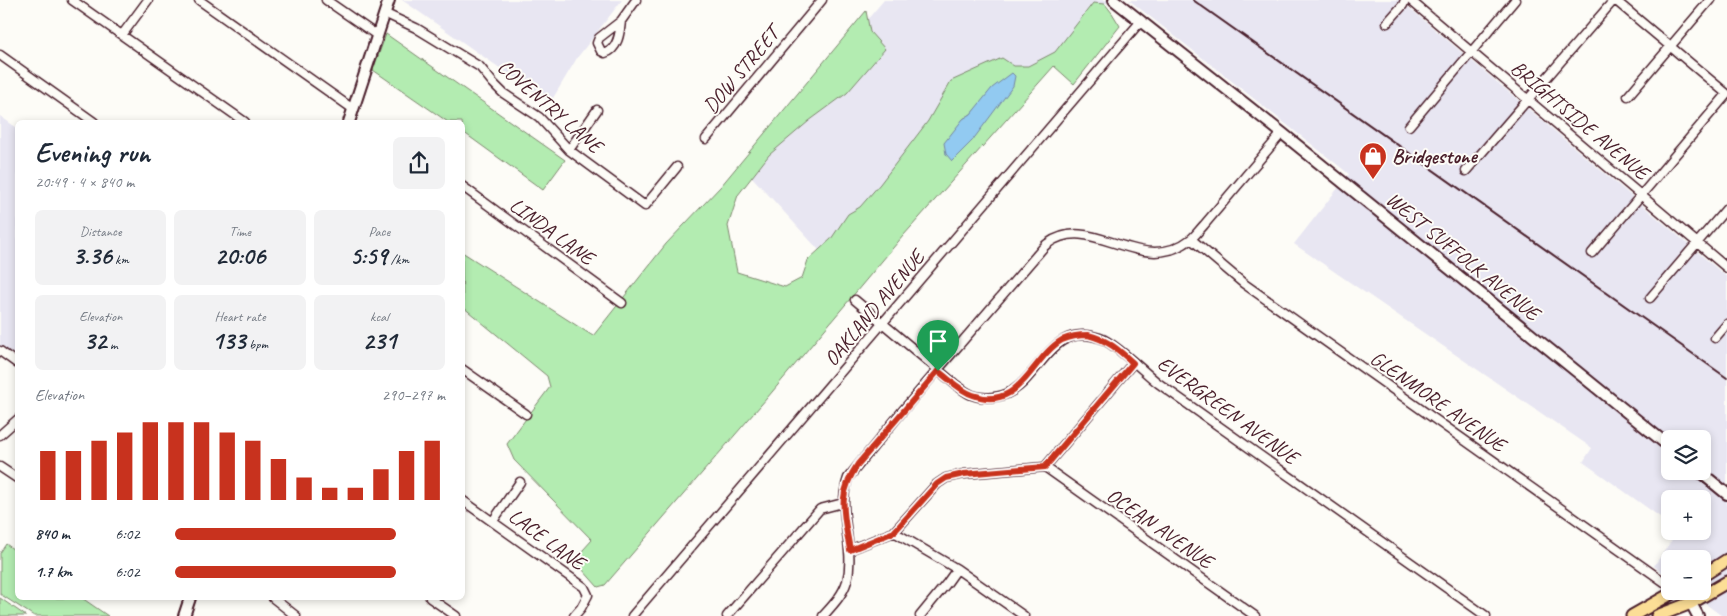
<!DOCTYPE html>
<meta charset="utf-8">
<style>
:root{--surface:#fff;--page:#f2f2f3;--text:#1f2937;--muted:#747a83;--accent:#c8321e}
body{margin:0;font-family:Caveat,sans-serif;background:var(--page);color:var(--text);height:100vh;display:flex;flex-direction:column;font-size:19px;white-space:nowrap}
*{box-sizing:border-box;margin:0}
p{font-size:16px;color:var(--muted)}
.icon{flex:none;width:28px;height:28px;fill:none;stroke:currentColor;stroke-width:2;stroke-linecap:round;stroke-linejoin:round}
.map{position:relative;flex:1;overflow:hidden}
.side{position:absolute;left:15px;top:120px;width:450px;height:480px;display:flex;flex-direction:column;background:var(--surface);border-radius:8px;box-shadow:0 2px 8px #0003}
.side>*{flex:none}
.tools{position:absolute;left:1661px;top:430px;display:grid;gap:10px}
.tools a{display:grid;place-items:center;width:50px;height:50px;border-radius:8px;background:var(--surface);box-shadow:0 2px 8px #0003;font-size:25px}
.pin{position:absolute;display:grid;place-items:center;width:42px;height:42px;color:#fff;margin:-51px -21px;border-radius:50% 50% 50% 0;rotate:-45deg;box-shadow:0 0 5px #0007}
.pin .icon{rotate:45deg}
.round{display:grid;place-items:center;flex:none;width:52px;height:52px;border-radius:8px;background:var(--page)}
.headline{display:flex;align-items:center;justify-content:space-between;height:85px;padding:0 20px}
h1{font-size:28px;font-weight:700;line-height:38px}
.metrics{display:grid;grid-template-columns:repeat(3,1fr);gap:8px;height:85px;padding:5px 20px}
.metrics div{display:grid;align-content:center;border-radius:8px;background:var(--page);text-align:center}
.metrics b{font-size:25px;font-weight:700}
.metrics small{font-size:14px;font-weight:400}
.metrics p{font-size:14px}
.chart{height:140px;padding:10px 20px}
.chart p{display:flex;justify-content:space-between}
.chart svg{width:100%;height:90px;margin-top:5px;stroke:var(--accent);stroke-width:6}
ul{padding:0 20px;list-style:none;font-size:16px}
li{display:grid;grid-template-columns:80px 60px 1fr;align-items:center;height:38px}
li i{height:12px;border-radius:6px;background:var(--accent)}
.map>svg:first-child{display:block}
</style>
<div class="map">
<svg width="1727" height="616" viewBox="0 0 1727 616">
<rect width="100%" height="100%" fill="#fdfcf7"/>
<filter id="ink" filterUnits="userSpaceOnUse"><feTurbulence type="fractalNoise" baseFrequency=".02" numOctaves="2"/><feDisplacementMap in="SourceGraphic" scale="10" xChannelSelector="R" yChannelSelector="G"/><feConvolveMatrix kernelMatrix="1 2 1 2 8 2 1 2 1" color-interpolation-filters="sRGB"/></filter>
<g filter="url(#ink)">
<!-- built -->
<path fill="#e8e6f2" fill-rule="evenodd" d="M402,0H622L577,58L550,103Z
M884,0H1109L1029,92L997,64L827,259L742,166Z
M1129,0H1400L1727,277V616H1722L1688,591H1702V559H1670V578L1654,566L1678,531H1702V499H1670V524L1583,462L1592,448L1294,244L1349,174ZM1670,439H1702V471H1670Z
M0,116L17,128V359L0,346Z"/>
<!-- green -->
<path fill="#b3ecb1" stroke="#7e866e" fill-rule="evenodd" d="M1093,3L1105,4L1112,13L1120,26L1074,84L1054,66L903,236L767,398L605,585L598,587L574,560L592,540L514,460L507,444L550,387L547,376L463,307L462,252L593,336L666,244L721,186L866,11L870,32L885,49L847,93L809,121L769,155L738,195L728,226L737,272L785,287L802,278L808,260L831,239L848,214L860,207L880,184L928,121L951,81L1002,58L1014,66H1028L1055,52ZM981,103L946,154L963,119L971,114Z
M386,34L565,160L543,190L463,132L462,122H448L373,70Z
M6,544L17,552L18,598H82L108,616H34L0,594V553Z
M0,598L26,616H0Z"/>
<!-- water -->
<path fill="#92caf1" stroke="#7586a2" d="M1012,73L1015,76L1013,86L972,141L952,161L946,154L944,143L963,119L971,114L992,88Z"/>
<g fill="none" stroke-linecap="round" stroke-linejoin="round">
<!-- street casing -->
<g stroke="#4a1f2b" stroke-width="11">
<path id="street" d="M72,0L245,122
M199,0L353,109
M326,0L378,36
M1410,0L1727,268
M1615,0L1727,94
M384,13L416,28L480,67L493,83L503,93L539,117L569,150L645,206L677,167
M621,21C620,32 618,50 605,53L601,51L597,43L599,38L621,21L636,0
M1387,23L1403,5L1405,0
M122,35L148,0
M0,55L94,122
M1628,96L1710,0
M1409,126L1515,0
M706,139L822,0
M569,150L597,110
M1466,171L1614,0
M462,186L622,303
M1191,239L1243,283L1670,586
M1592,253L1727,94
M1650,298L1727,208
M855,300L955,384C961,388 966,393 972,395C979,398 987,398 994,397C1040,393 1044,319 1100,338C1115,343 1144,372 1158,383L1486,616
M1715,338L1727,324
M0,351L18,364
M462,369L526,414
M0,435L18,419
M0,467L18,479
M1045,467L1255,616
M462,500L584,587L588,595L581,608L574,616
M493,521L520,482
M894,532L937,484L946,478L964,474L1045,467L1133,363
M849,550L894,532L957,569L1024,616
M273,598L296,616
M430,598L456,616
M632,616L1141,21
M727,616L820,509L843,503
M823,616C832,606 843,595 847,581C856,546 836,512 848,478L904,409L1036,256C1040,252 1043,247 1047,244C1092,210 1140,279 1191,239C1196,235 1200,229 1204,225L1282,133
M920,616L947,583L957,569"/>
</g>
<!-- secondary casing -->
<g stroke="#4a1f2b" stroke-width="14">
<path id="secondary" d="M1114,0L1282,133L1670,447
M349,122L389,0
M1699,471L1727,494
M1691,603L1698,616
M184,616L190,598"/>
</g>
<!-- primary casing -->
<g stroke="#4a1f2b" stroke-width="15">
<path id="primary" d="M1702,576L1727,560
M1632,616L1676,591
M1657,616L1691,603L1727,582"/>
</g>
<!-- street -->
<use href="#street" stroke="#fdfcf7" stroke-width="8"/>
<!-- secondary -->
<use href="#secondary" stroke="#fdfcf7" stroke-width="10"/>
<!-- primary -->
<use href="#primary" stroke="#fcde96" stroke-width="11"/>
<!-- rail -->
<path stroke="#4a1f2b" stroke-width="2" d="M1193,0L1727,378"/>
</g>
</g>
<g fill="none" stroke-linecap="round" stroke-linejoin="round" filter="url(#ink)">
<!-- route casing -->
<g stroke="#fff" stroke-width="10">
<path id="route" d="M1088,335C1108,340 1119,350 1133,363L1045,467L964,474L946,478L937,484L894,532L850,550C844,514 836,496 858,464L938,371C949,379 960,391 973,395C1020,412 1031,358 1062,340C1071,336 1079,335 1088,335Z"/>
</g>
<!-- route -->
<use href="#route" stroke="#c8321e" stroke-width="6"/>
</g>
<!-- icons -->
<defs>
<g id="shop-pin" transform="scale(1.4375)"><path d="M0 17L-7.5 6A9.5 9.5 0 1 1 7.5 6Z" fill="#c8321e" stroke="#fdfcf7"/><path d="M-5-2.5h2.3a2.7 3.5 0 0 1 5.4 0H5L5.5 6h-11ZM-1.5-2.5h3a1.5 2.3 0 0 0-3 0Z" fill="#fff"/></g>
</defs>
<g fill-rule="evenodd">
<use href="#shop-pin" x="1373" y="156"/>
</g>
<g text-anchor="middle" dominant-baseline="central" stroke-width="4" stroke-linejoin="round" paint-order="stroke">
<!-- street labels -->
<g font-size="21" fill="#4a1f2b" stroke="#fdfcf7">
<text transform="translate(741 70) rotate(-50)">DOW STREET</text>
<text transform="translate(550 106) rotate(41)">COVENTRY LANE</text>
<text transform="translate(1580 120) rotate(40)">BRIGHTSIDE AVENUE</text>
<text transform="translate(552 231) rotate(36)">LINDA LANE</text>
<text transform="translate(1463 256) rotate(39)">WEST SUFFOLK AVENUE</text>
<text transform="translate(874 308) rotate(-50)">OAKLAND AVENUE</text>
<text transform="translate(1438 401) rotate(35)">GLENMORE AVENUE</text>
<text transform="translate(1228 410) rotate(36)">EVERGREEN AVENUE</text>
<text transform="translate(1160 528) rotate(35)">OCEAN AVENUE</text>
<text transform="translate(547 539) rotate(36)">LACE LANE</text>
</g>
<!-- poi labels -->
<g font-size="21" font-weight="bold" fill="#4a1f2b" stroke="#fdfcf7" text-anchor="start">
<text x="1392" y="156">Bridgestone</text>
</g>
</g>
</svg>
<div class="tools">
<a><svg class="icon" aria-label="layers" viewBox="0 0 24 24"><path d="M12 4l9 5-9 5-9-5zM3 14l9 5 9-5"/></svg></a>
<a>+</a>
<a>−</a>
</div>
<div class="pin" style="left:938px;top:371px;background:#1e9e55"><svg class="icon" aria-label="arrive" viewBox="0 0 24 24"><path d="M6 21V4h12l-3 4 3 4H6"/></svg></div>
<section class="side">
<div class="headline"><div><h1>Evening run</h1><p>20:49 · 4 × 840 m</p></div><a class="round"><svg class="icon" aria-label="share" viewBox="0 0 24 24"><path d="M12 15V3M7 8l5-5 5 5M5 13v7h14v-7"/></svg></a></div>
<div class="metrics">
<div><p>Distance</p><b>3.36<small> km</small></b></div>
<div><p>Time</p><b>20:06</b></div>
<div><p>Pace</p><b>5:59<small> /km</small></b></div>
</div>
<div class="metrics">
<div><p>Elevation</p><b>32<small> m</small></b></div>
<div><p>Heart rate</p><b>133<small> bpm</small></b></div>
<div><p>kcal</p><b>231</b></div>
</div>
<div class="chart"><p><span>Elevation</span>290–297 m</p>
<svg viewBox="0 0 160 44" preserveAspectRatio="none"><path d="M5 44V20M15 44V20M25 44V15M35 44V11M45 44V6M55 44V6M65 44V6M75 44V11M85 44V15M95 44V24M105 44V33M115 44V38M125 44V38M135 44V29M145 44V20M155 44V15"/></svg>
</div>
<ul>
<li><b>840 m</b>6:02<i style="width:82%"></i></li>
<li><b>1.7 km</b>6:02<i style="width:82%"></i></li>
</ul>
</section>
</div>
